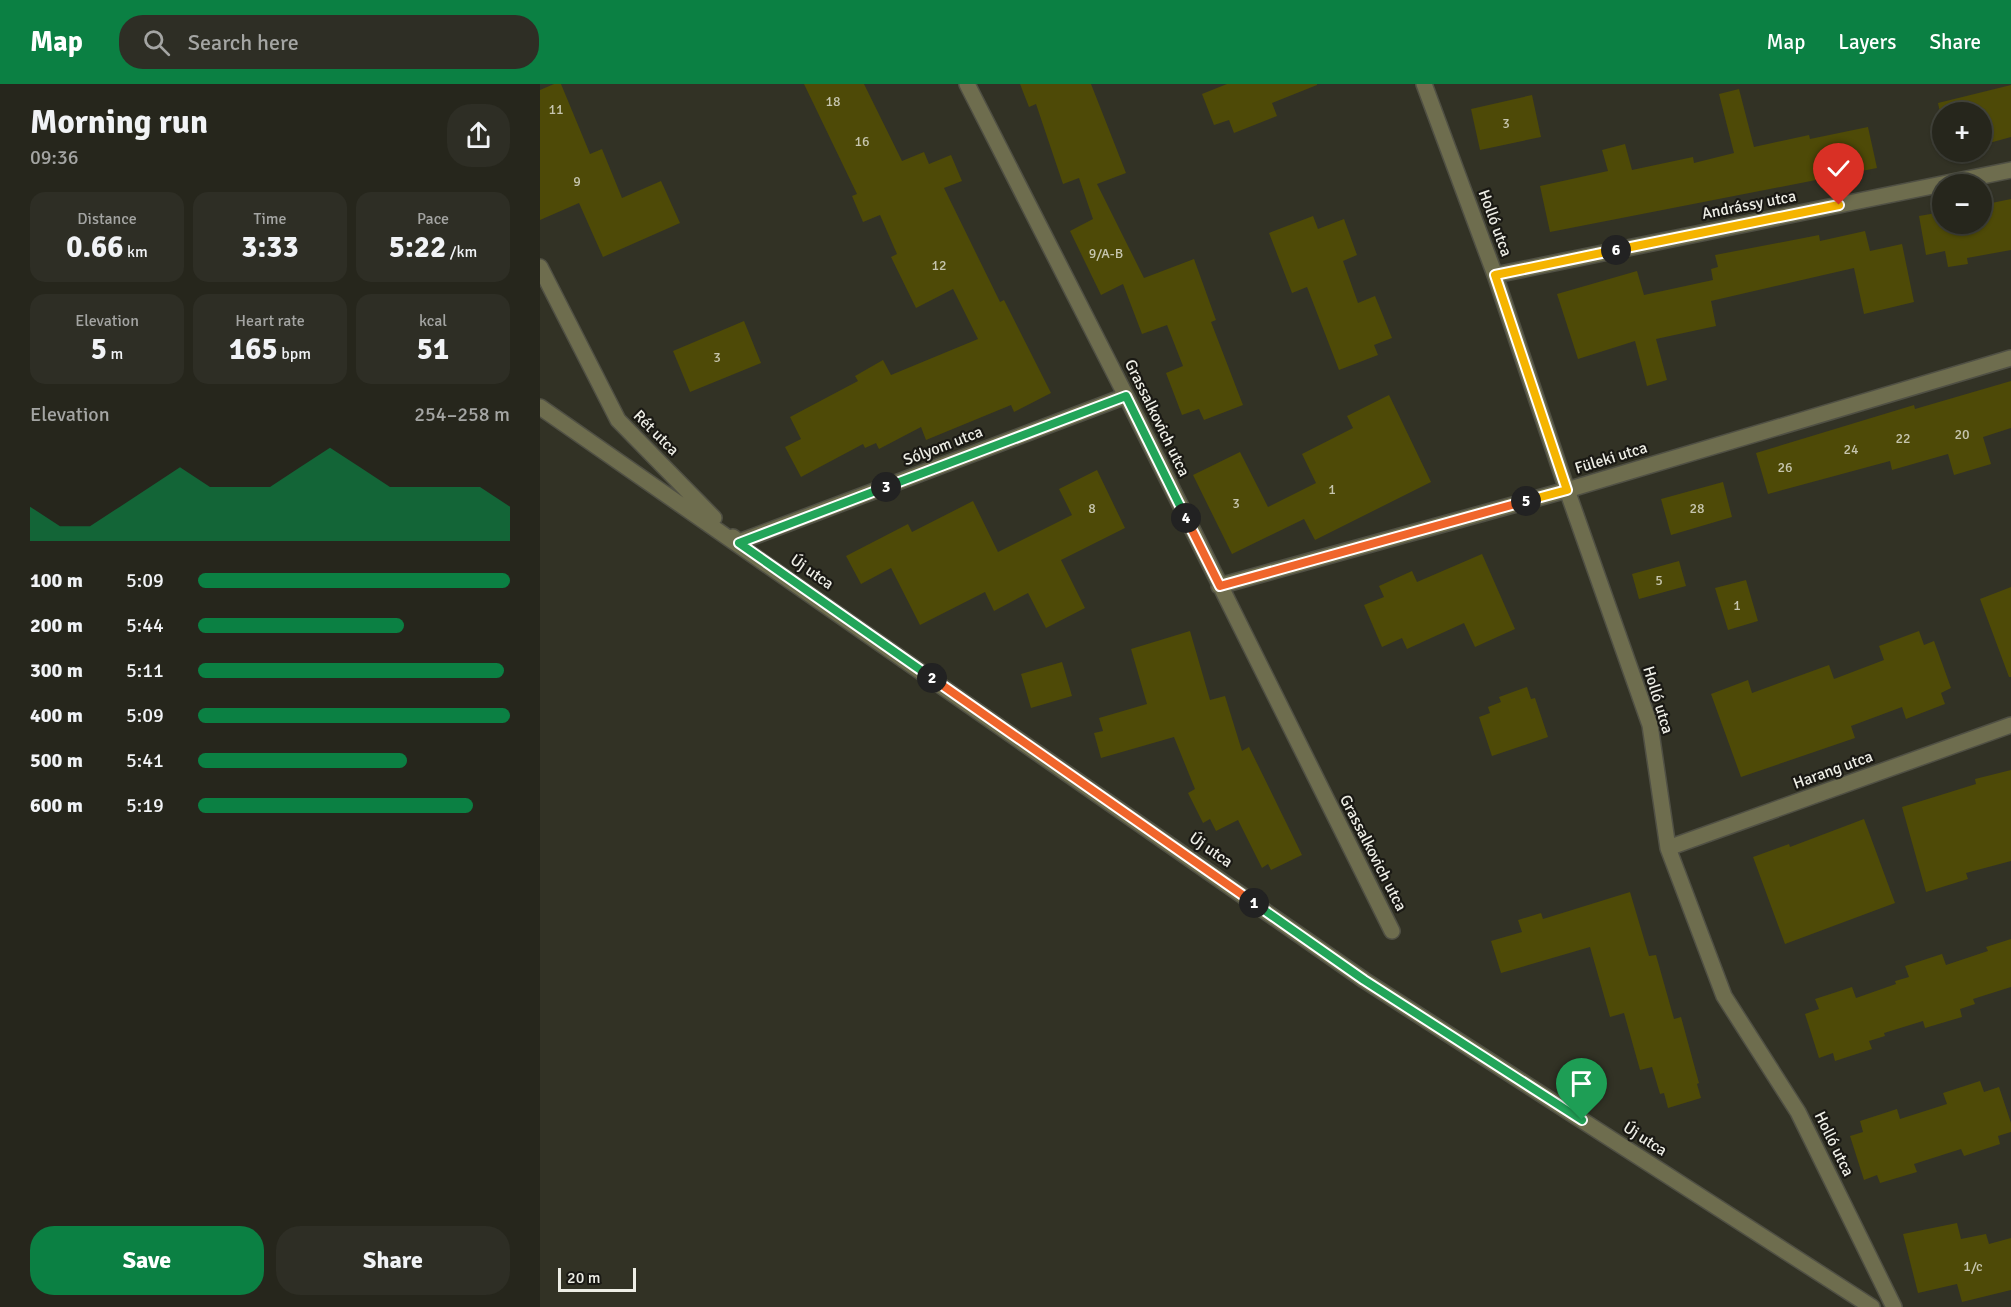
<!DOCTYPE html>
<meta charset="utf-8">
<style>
:root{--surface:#26261c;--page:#2e2e25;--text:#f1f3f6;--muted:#a4a5a3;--line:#42433b;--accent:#0b8043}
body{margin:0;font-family:Signika,sans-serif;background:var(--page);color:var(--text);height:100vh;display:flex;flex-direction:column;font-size:22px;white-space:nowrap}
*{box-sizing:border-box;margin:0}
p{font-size:20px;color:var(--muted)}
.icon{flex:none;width:33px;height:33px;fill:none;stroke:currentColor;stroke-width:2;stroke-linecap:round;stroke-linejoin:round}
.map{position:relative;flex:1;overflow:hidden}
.panel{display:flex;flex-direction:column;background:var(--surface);width:540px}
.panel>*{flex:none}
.controls{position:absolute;left:1392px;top:18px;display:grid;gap:12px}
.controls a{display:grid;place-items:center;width:60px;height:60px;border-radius:50%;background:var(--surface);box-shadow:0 2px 4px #0004,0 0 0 2px var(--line);font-size:30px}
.scale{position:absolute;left:18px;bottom:15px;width:78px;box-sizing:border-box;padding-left:6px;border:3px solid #eeeee6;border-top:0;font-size:16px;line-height:21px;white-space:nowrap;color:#eeeee6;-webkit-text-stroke:4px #1a1914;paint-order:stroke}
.pin{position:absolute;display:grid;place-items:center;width:51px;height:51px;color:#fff;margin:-62px -26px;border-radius:50% 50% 50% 0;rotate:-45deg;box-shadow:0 0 6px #0007}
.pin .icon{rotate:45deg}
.km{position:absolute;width:30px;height:30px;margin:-15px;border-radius:50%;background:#222;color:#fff;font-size:16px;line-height:30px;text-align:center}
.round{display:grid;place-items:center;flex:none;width:63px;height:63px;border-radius:24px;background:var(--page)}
.overview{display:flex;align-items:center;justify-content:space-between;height:102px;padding:0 30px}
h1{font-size:33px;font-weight:700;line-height:45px}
.stats{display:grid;grid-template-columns:repeat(3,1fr);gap:9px;height:102px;padding:6px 30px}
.stats div{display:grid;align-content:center;border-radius:15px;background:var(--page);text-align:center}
.stats b{font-size:30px;font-weight:700}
.stats small{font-size:16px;font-weight:400}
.stats p{font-size:16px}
.chart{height:168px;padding:12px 30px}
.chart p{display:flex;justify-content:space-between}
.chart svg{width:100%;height:108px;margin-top:6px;fill:var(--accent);opacity:.7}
.primary-button{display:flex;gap:12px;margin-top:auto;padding:12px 30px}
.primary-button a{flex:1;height:69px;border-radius:24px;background:var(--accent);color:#fff;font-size:24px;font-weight:700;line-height:69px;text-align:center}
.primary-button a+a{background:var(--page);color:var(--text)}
ul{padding:0 30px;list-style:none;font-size:20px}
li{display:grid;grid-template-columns:96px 72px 1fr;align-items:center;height:45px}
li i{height:15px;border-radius:8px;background:var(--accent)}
header{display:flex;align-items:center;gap:36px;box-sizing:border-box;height:84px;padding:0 30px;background:var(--accent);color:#fff}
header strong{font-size:28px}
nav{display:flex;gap:33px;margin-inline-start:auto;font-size:21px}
.search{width:420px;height:54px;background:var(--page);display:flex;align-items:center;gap:15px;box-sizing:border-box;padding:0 21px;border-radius:24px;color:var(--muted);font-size:22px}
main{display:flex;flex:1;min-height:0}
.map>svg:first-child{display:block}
</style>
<header>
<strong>Map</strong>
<div class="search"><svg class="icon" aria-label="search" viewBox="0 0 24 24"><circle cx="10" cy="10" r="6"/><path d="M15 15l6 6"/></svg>Search here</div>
<nav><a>Map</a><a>Layers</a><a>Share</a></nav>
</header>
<main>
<section class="panel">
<div class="overview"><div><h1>Morning run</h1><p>09:36</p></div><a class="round"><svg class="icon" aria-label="share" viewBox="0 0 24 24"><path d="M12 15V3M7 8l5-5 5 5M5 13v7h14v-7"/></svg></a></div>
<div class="stats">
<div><p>Distance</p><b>0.66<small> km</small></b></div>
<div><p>Time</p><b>3:33</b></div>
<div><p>Pace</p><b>5:22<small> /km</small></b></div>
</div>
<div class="stats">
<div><p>Elevation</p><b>5<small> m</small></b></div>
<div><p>Heart rate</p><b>165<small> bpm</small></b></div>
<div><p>kcal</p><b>51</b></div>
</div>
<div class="chart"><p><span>Elevation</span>254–258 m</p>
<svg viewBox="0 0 160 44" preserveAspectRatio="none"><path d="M0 44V30L10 38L20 38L30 30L40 22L50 14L60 22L70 22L80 22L90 14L100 6L110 14L120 22L130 22L140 22L150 22L160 30V44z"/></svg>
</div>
<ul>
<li><b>100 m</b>5:09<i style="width:100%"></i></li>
<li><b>200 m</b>5:44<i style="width:66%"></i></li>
<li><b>300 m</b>5:11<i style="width:98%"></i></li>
<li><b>400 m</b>5:09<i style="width:100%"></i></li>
<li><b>500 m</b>5:41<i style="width:67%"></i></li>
<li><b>600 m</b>5:19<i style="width:88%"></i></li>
</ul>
<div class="primary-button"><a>Save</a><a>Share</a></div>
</section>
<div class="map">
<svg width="1471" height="1223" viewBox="0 0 1471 1223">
<rect width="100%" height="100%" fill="#323225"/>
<!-- building -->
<path fill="#4e4a07" d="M14,0H21L50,70L62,65L82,114L121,97L140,139L63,173L39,119L0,136V6Z
M264,0H324L362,77L384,68L389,80L411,71L422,97L404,104L460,218L464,216L511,309L474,328L471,321L386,356L381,343L339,365L336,359L325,364L323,360L261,393L245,363L261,355L250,333L318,297L315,292L343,276L351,291L438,255L413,205L376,224L351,173L357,170L340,131L323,138L312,112L317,110Z
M480,0H551L586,89L557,100L604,194L654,175L676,236L671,238L703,321L664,336L659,325L642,331L626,289L643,282L627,241L602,250L583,200L561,211L530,147L553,135L539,94L523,100L496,20L489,23Z
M687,0H777V1L732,19L737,32L694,49L689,36L674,41L662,10Z
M1471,1V53L1442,61V28H1402V38L1398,19Z
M1199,5L1214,63L1269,51L1270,55L1328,43L1337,84L1010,148L1000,102L1068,87L1062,66L1085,60L1092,86L1153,73L1154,79L1194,69L1179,10Z
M992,11L1001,53L940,66L931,25Z
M1471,115V166L1427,174L1428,180L1408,183L1405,167L1386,171L1379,132L1402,128V140H1442V121Z
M773,132L778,145L804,135L817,171L803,177L818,219L835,212L852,254L834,261L838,271L799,286L767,203L752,209L729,149Z
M1325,147L1330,167L1362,160L1374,218L1324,230L1314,184L1171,217L1176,242L1116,255L1127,296L1107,302L1095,257L1038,275L1017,210L1097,187L1104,211L1173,196L1171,185L1178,183L1175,171L1279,151L1280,157Z
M204,237L221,279L150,308L133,267Z
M1471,297V344L1443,353L1451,380L1414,391L1408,370L1352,386L1350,377L1228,410L1216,369L1374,321L1375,325Z
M849,311L891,398L775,456L764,435L692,470L653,391L700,368L728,423L776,399L762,370L813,344L807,332Z
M557,386L585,444L521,476L545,524L506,544L488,509L454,527L445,508L380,541L351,484L321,500L306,472L368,440L372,448L433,417L458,468L532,431L519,405Z
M1183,398L1192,433L1131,451L1121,415Z
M942,470L975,545L935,563L924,539L867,565L862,554L842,563L824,521L844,513L839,502L872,487L877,498Z
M1139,477L1146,502L1099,515L1092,490Z
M1206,496L1218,537L1188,546L1175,504Z
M1471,503V593H1469L1440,515Z
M650,547L670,616L685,612L702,667L709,663L762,771L731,786L728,780L722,784L698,736L676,747L670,735L663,739L648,709L655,705L634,653L561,674L554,649L563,647L559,634L607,620L591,565Z
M1379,547L1384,561L1394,557L1411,604L1401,609L1405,620L1366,635L1362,623L1311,642L1315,654L1201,693L1171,610L1208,596L1212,609L1289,581L1294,595L1344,576L1339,562Z
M522,578L532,612L491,624L481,590Z
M987,603L991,615L995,614L1008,653L952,672L939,633L950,629L948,623L961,618L959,613Z
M1471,686V777L1426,789L1428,795L1386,808L1362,723L1436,700L1435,695Z
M1324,735L1355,819L1245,860L1213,773L1249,760L1250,763Z
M1090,808L1109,872L1116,871L1134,935L1141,933L1159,999L1157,1000L1161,1014L1128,1024L1124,1009L1120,1010L1112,983L1100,986L1084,929L1070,933L1050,863L961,889L951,857L982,848L978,836L1001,829L1003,835Z
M1471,855V903L1433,915L1435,920L1420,925L1422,933L1385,944L1383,937L1344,949L1345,952L1329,957L1332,965L1295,977L1293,969L1279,974L1265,930L1279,925L1275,915L1312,903L1316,914L1356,900L1355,897L1369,893L1365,882L1402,870L1406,881L1448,867L1446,863Z
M1440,997L1444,1008L1459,1003L1471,1039V1048L1458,1052L1460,1060L1424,1072L1421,1065L1374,1080L1377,1088L1340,1099L1337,1091L1324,1096L1310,1052L1323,1048L1320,1037L1357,1025L1360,1035L1407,1020L1403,1009Z
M1417,1139L1421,1155L1446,1150L1449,1160L1471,1154V1206L1422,1218L1417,1200L1378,1209L1363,1150Z"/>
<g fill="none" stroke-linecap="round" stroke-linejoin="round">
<!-- minor casing -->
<g stroke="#505044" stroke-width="18">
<path id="minor" d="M427,0L586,312L852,847
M884,0L955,191L1027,406L1110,641L1128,764L1184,912L1258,1028L1354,1223
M0,183L78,336L174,434
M955,191L1471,86
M0,323L824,896L1332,1223
M193,453L199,458L586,312
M679,502L1027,406L1471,274
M1128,764L1471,641"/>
</g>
<!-- minor -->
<use href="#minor" stroke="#6e6d4e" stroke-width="15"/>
</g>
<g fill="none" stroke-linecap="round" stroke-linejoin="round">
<!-- split-1 casing -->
<g stroke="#fff" stroke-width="12">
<path id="split-1" d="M714,819L824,896L1042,1036"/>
</g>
<!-- split-2 casing -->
<g stroke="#fff" stroke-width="12">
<path id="split-2" d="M392,594L714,819"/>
</g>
<!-- split-3 casing -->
<g stroke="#fff" stroke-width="12">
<path id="split-3" d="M346,403L199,459L392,594"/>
</g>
<!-- split-4 casing -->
<g stroke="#fff" stroke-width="12">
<path id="split-4" d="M346,403L586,312L646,434"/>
</g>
<!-- split-5 casing -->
<g stroke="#fff" stroke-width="12">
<path id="split-5" d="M646,434L680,502L986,417"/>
</g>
<!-- split-6 casing -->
<g stroke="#fff" stroke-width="12">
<path id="split-6" d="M986,417L1027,406L955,191L1076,166"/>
</g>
<!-- split-7 casing -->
<g stroke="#fff" stroke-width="12">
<path id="split-7" d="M1076,166L1299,121"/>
</g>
<!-- split-1 -->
<use href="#split-1" stroke="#22a559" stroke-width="8"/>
<!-- split-2 -->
<use href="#split-2" stroke="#f0652b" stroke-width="8"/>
<!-- split-3 -->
<use href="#split-3" stroke="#22a559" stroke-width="8"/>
<!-- split-4 -->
<use href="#split-4" stroke="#22a559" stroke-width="8"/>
<!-- split-5 -->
<use href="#split-5" stroke="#f0652b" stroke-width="8"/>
<!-- split-6 -->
<use href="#split-6" stroke="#f5b400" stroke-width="8"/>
<!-- split-7 -->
<use href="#split-7" stroke="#f5b400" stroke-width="8"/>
</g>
<g text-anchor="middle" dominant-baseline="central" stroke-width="4.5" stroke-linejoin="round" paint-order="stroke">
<!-- number labels -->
<g font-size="14" fill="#c6c5ae">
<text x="293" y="17">18</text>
<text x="16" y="25">11</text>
<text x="966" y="39">3</text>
<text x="322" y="57">16</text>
<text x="37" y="97">9</text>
<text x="566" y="169">9/A-B</text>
<text x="399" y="181">12</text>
<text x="177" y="273">3</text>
<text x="1422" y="350">20</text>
<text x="1363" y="354">22</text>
<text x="1311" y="365">24</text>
<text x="1245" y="383">26</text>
<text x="792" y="405">1</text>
<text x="696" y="419">3</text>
<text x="552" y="424">8</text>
<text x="1157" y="424">28</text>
<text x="1119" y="496">5</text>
<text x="1197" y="521">1</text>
<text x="1433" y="1182">1/c</text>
</g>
<!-- street labels -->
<g font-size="16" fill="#eeeee6" stroke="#1a1914">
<text transform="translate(1209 121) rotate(-11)">Andrássy utca</text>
<text transform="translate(955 139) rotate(70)">Holló utca</text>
<text transform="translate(617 334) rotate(64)">Grassalkovich utca</text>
<text transform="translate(116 349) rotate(45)">Rét utca</text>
<text transform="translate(403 362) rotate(-21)">Sólyom utca</text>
<text transform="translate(1071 374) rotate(-17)">Füleki utca</text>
<text transform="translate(272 488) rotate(35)">Új utca</text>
<text transform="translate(1118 616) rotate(73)">Holló utca</text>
<text transform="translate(1293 686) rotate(-20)">Harang utca</text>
<text transform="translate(671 766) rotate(35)">Új utca</text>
<text transform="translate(833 769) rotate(63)">Grassalkovich utca</text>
<text transform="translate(1105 1055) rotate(33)">Új utca</text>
<text transform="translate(1294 1060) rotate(64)">Holló utca</text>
</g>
</g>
</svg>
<div class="controls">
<a>+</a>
<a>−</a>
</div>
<div class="scale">20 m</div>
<div class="pin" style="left:1042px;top:1036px;background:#1e9e55"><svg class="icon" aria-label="arrive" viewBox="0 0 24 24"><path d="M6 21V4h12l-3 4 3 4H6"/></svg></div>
<div class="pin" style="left:1299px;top:121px;background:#d93025"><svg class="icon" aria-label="check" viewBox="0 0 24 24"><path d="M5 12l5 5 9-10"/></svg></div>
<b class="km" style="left:714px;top:819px">1</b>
<b class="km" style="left:392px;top:594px">2</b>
<b class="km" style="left:346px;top:403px">3</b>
<b class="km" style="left:646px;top:434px">4</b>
<b class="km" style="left:986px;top:417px">5</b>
<b class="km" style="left:1076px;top:166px">6</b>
</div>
</main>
